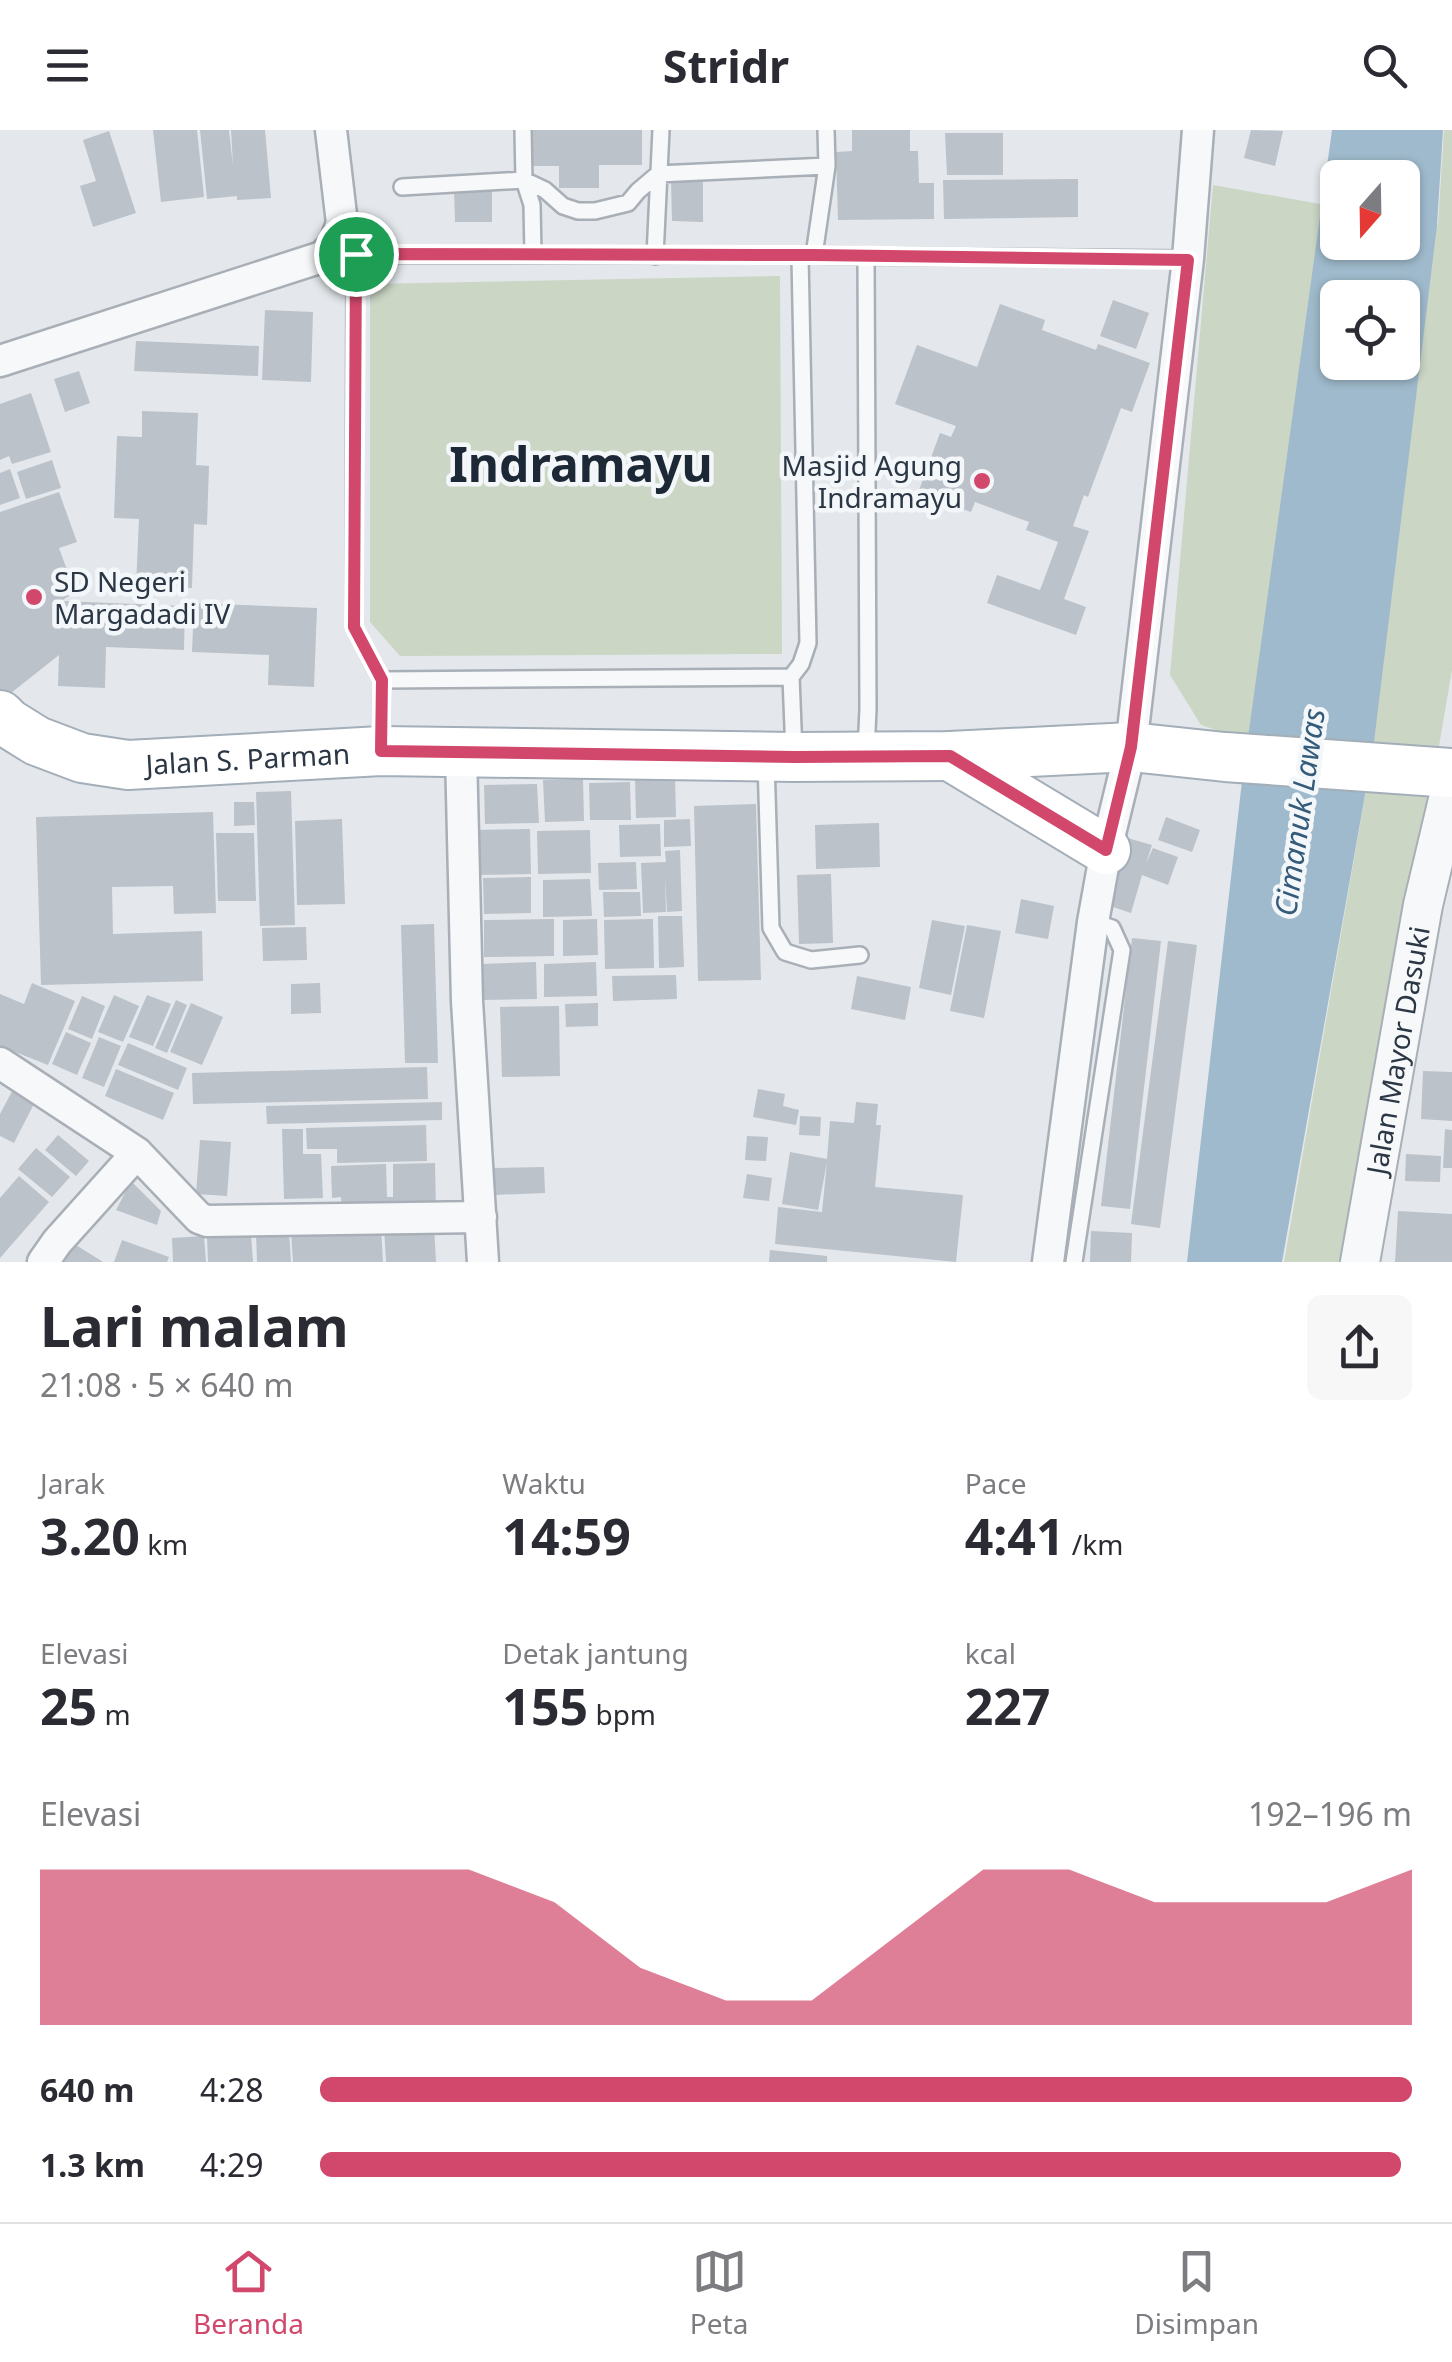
<!DOCTYPE html>
<html lang="id">
<meta charset="utf-8">
<style>
:root{--surface:#fff;--page:#f7f7f7;--text:#2b2b33;--muted:#7c7c81;--line:#e1e1e2;--accent:#d2486c}
body{margin:0;font-family:"Noto Sans",sans-serif;background:var(--page);color:var(--text);height:100vh;display:flex;flex-direction:column;font-size:38px;white-space:nowrap}
*{box-sizing:border-box;margin:0}
p{font-size:32px;color:var(--muted)}
.icon{flex:none;width:55px;height:55px;fill:none;stroke:currentColor;stroke-width:2;stroke-linecap:round;stroke-linejoin:round}
.map{position:relative;height:1132px;overflow:hidden}
.side{display:flex;flex-direction:column;background:var(--surface);flex:1}
.side>*{flex:none}
.needle{width:65px;rotate:200deg}
.fabs{position:absolute;left:1320px;top:30px;display:grid;gap:20px}
.fabs a{display:grid;place-items:center;width:100px;height:100px;border-radius:15px;background:var(--surface);box-shadow:0 2px 8px #0004;font-size:50px}
.pin{position:absolute;display:grid;place-items:center;width:85px;height:85px;color:#fff;margin:-42px;border:5px solid #fff;border-radius:50%;box-shadow:0 2px 10px #0007}
.round{display:grid;place-items:center;flex:none;width:105px;height:105px;border-radius:15px;background:var(--page)}
.headline{display:flex;align-items:center;justify-content:space-between;height:170px;padding:0 40px}
h1{font-size:55px;font-weight:700;line-height:75px}
.stats{display:grid;grid-template-columns:repeat(3,1fr);gap:15px;height:170px;padding:10px 40px}
.stats div{display:grid;align-content:center}
.stats b{font-size:50px;font-weight:700}
.stats small{font-size:28px;font-weight:400}
.stats p{font-size:28px}
.chart{height:280px;padding:20px 40px}
.chart p{display:flex;justify-content:space-between}
.chart svg{width:100%;height:180px;margin-top:10px;fill:var(--accent);opacity:.7}
ul{padding:0 40px;list-style:none;font-size:32px}
li{display:grid;grid-template-columns:160px 120px 1fr;align-items:center;height:75px}
li i{height:25px;border-radius:12px;background:var(--accent)}
header{display:flex;justify-content:space-between;align-items:center;height:130px;padding:0 40px;background:var(--surface);font-size:45px;font-weight:700}
.tabs{display:flex;justify-content:space-around;align-items:center;height:140px;border-top:2px solid var(--line);background:var(--surface);font-size:28px;color:var(--muted)}
.tabs a{display:grid;justify-items:center;gap:5px}
.tabs .on{color:var(--accent)}
.map>svg:first-child{display:block}
</style>
<header><svg class="icon" aria-label="menu" viewBox="0 0 24 24"><path d="M4 6h16M4 12h16M4 18h16"/></svg>Stridr<svg class="icon" aria-label="search" viewBox="0 0 24 24"><circle cx="10" cy="10" r="6"/><path d="M15 15l6 6"/></svg></header>
<div class="map">
<svg width="1452" height="1132" viewBox="0 0 1452 1132">
<rect width="100%" height="100%" fill="#e4e8ec"/>
<!-- green -->
<path fill="#cbd6c5" fill-rule="evenodd" d="M1444,0H1452V540L1351,1132H1284L1373,620L1241,608L1201,595L1170,545L1213,55L1337,77L1338,112H1402L1403,89L1438,95ZM1338,168H1402V232H1338Z
M780,146L782,524L400,526L370,492V154Z"/>
<!-- water -->
<path fill="#9fbacc" fill-rule="evenodd" d="M1332,0H1443L1437,95L1373,620L1282,1132H1187L1242,651ZM1338,48H1402V112H1338ZM1338,168H1402V232H1338Z"/>
<!-- building -->
<path fill="#bbc2ca" d="M153,0H197L204,67L161,72Z
M200,0H229L233,36L231,0H265L271,68L237,70V66L207,69Z
M526,0H642V35H599V58H559V36H526Z
M852,0H910V21H918L919,53H934V89L838,90L836,22L852,21Z
M1251,0L1283,1L1275,36L1244,28Z
M109,1L136,83L93,97L80,56L96,51L83,10Z
M945,3H1003V45H947Z
M671,49H703V92L672,91Z
M1078,49V87L944,89L943,50Z
M492,59V92H455L454,60Z
M1113,170L1149,183L1136,219L1100,206Z
M1000,174L1045,190L1042,200L1096,220L1098,214L1150,233L1132,282L1121,278L1088,367L1084,365L1073,396L1089,401L1064,469L1086,477L1076,505L987,473L997,445L1040,460L1058,412L1026,400L1029,392L975,372L971,382L918,363L940,303L951,307L956,296L895,274L917,215L977,237Z
M265,180L313,182L311,252L262,250Z
M136,211L259,216L258,246L134,241Z
M79,241L90,273L65,282L54,249Z
M31,263L51,322L12,334L9,326L0,330V274Z
M142,281L198,283L196,335L209,336L207,395L194,394L192,458L136,456L139,389L114,388L117,306L142,307Z
M52,330L61,358L26,369L17,342Z
M10,339L20,368L0,375V343Z
M59,362L77,412L59,418L75,462L61,471L185,476L184,520L106,517L105,558L58,556L59,525L6,567L0,559V382Z
M194,473L317,478L314,557L268,555L269,525L192,522Z
M675,647L676,687L636,688L635,648Z
M583,649L584,691L545,692L543,650Z
M630,652L631,690H590L589,653Z
M537,654L539,693L485,694L484,655Z
M291,661L295,795L260,796L256,662Z
M234,672H254L255,695L234,696Z
M756,674L761,850L698,851L694,676Z
M213,682L216,783L174,784L173,756L112,757L113,804L202,801L203,851L41,855L36,687Z
M1166,687L1200,700L1192,722L1158,710Z
M342,689L345,774L297,775L295,691Z
M690,689L691,716L664,717V690Z
M879,693L880,737L816,739L815,695Z
M660,694L661,726L620,727L619,695Z
M530,699L531,744L475,745L474,700Z
M590,700L591,743L538,744L537,701Z
M216,703H254L256,771H218Z
M1124,707L1152,715L1146,733L1153,718L1178,727L1168,755L1142,745L1131,783L1104,774Z
M680,720L682,781L667,782L665,747L666,782L643,783L641,733L666,732L665,721Z
M636,732L637,759L599,760L598,733Z
M831,744L833,813L799,814L797,745Z
M531,747V783L484,784L483,748Z
M590,749L592,786L543,787V750Z
M603,762H640L641,786L604,787Z
M1021,769L1054,776L1048,809L1015,803Z
M658,786H682L684,837L659,838Z
M554,789V826L484,827V790Z
M597,789L598,825L563,826V790Z
M653,789L654,838L605,839L604,790Z
M932,790L965,796L951,865L919,858Z
M434,794L438,933H405L401,795Z
M967,795L1001,801L984,888L950,881Z
M306,797L307,830L263,831L262,798Z
M1132,808L1161,811L1130,1079L1101,1076Z
M1168,811L1197,815L1160,1098L1131,1094Z
M536,832L537,869L482,870V834Z
M596,832L597,866L544,867V834Z
M676,845L677,869L613,871L612,846Z
M857,846L911,857L905,890L851,879Z
M32,853L75,871L48,935L0,916V864L24,874Z
M320,853L321,883L291,884V854Z
M114,865L139,876L123,912L98,902Z
M147,865L171,874L153,916L129,907Z
M82,866L105,876L92,909L68,899Z
M176,870L187,875L167,923L155,918Z
M191,873L223,887L202,935L170,922Z
M598,873V896L566,897L565,874Z
M559,876L560,946L502,947L500,877Z
M66,902L91,913L77,945L52,934Z
M99,907L121,916L104,957L82,948Z
M128,913L187,938L178,960L118,935Z
M427,937L428,969L193,974L192,943Z
M116,939L174,963L163,990L105,966Z
M1423,941L1452,942V991L1421,989Z
M17,952L39,964L14,1013L0,1006V984Z
M758,959L785,964L783,976L799,980L796,995L753,987Z
M442,972V990L267,994L266,976Z
M856,972L878,974L876,995H881L875,1057L963,1065L956,1132L775,1114L778,1077L822,1082L827,1032L818,1080L782,1074L790,1022L827,1029L830,991L854,993Z
M800,986L821,987L820,1006L799,1005Z
M426,995L427,1031L337,1033V1019H307L306,998Z
M282,999H303V1024H321L323,1068L284,1069Z
M1445,999L1452,1000V1038H1443Z
M58,1005L89,1031L76,1046L45,1020Z
M747,1006L768,1007L766,1031L745,1030Z
M200,1010L231,1012L227,1066L196,1064Z
M36,1018L70,1047L52,1067L18,1039Z
M1406,1024L1441,1026L1440,1052L1405,1051Z
M435,1033L436,1083L342,1085L341,1067L332,1068L331,1036L386,1034L387,1067H393V1034Z
M544,1037L545,1063L494,1065L493,1038Z
M747,1044L772,1048L769,1071L743,1068Z
M19,1046L49,1072L0,1128V1068Z
M131,1051L161,1081L157,1095L116,1080Z
M1398,1081L1452,1084V1132H1395Z
M434,1095L436,1132H386L384,1097Z
M381,1097L383,1132H293L291,1102Z
M1091,1101L1132,1103L1131,1132H1090Z
M289,1102L291,1132H257L256,1103Z
M251,1104L253,1132H208L207,1106Z
M204,1106L206,1132H173L172,1108Z
M68,1110L103,1132H54Z
M122,1110L169,1127L167,1132H114Z
M770,1120L827,1126V1132H769Z"/>
<g fill="none" stroke-linecap="round" stroke-linejoin="round">
<!-- service casing -->
<g stroke="#a9afb7" stroke-width="20">
<path id="service" d="M523,0L524,50L532,75L533,125
M826,0L827,36L814,125L866,126
M402,57L524,50L545,60L563,76L578,81H595L628,73L638,61L658,44L827,36
M355,124L354,497L382,550L791,547
M348,125H814
M655,126L661,0
M381,616L382,550
M866,622L868,579L866,126L1188,129
M794,623L791,547L801,534L808,513L800,127
M766,631L771,798L785,822L811,830L860,825
M1074,1132L1122,820L1112,798L1093,792"/>
</g>
<!-- minor casing -->
<g stroke="#a9afb7" stroke-width="35">
<path id="minor" d="M0,231L322,127L334,115L342,93L331,0
M461,623L467,871L483,1132
M0,933L137,1023L199,1088L207,1091L481,1087
M43,1132L57,1112L137,1023
M1048,1132L1093,792L1106,720L1131,617L1188,129L1198,0"/>
</g>
<!-- tertiary casing -->
<g stroke="#a9afb7" stroke-width="42">
<g id="tertiary">
<path id="s1" d="M1360,1132L1423,775L1452,653"/>
</g>
</g>
<!-- primary casing -->
<g stroke="#a3aeb8" stroke-width="52">
<g id="primary">
<path id="s2" d="M0,585L8,593L37,611L82,628L128,635L381,621L794,627L950,626L1131,617L1225,627L1452,643"/>
<path d="M950,626L1106,720"/>
</g>
</g>
<!-- service -->
<use href="#service" stroke="#f7f8fa" stroke-width="15"/>
<!-- minor -->
<use href="#minor" stroke="#f7f8fa" stroke-width="30"/>
<!-- tertiary -->
<use href="#tertiary" stroke="#f7f8fa" stroke-width="38"/>
<!-- primary -->
<use href="#primary" stroke="#fff" stroke-width="48"/>
</g>
<g fill="none" stroke-linecap="round" stroke-linejoin="round">
<!-- route casing -->
<g stroke="#fff" stroke-width="20">
<path id="route" d="M356,124L814,125L1188,130L1131,617L1106,720L950,626L794,627L381,621L382,550L354,497Z"/>
</g>
<!-- route -->
<use href="#route" stroke="#d2486c" stroke-width="12"/>
</g>
<!-- markers -->
<g fill="#d2486c" stroke="#f4f7f9" stroke-width="4">
<circle cx="982" cy="351" r="10"/>
<circle cx="34" cy="467" r="10"/>
</g>
<g text-anchor="middle" dominant-baseline="central" stroke-width="9" stroke-linejoin="round" paint-order="stroke">
<!-- poi labels -->
<g font-size="28" fill="#2b3745" stroke="#f4f7f9" text-anchor="end">
<text x="962" y="335">Masjid Agung<tspan x="962" dy="32">Indramayu</tspan></text>
<text x="54" y="451" text-anchor="start">SD Negeri<tspan x="54" dy="32">Margadadi IV</tspan></text>
</g>
<!-- street labels -->
<g font-size="28" fill="#2b3745" stroke="#f4f7f9">
<text stroke="none"><textPath href="#s2" startOffset="260">Jalan S. Parman</textPath></text>
<text stroke="none"><textPath href="#s1" startOffset="215">Jalan Mayor Dasuki</textPath></text>
</g>
<!-- water labels -->
<g font-size="30" font-style="italic" fill="#345b7a" stroke="#f4f7f9">
<text transform="translate(1299 682) rotate(-82)">Cimanuk Lawas</text>
</g>
<!-- town labels -->
<g font-size="48" font-weight="bold" fill="#1d2836" stroke="#f4f7f9">
<text x="581" y="333">Indramayu</text>
</g>
</g>
</svg>
<div class="fabs">
<a><svg class="needle" viewBox="-14 -14 28 28"><path d="M0-13l5 13h-10z" fill="#e53935"/><path d="M0 13l5-13h-10z" fill="#7c7c81"/></svg></a>
<a><svg class="icon" aria-label="locate" viewBox="0 0 24 24"><circle cx="12" cy="12" r="6"/><path d="M12 2v4M12 18v4M2 12h4M18 12h4"/></svg></a>
</div>
<div class="pin" style="left:356px;top:124px;background:#1e9e55"><svg class="icon" aria-label="arrive" viewBox="0 0 24 24"><path d="M6 21V4h12l-3 4 3 4H6"/></svg></div>
</div>
<section class="side">
<div class="headline"><div><h1>Lari malam</h1><p>21:08 · 5 × 640 m</p></div><a class="round"><svg class="icon" aria-label="share" viewBox="0 0 24 24"><path d="M12 15V3M7 8l5-5 5 5M5 13v7h14v-7"/></svg></a></div>
<div class="stats">
<div><p>Jarak</p><b>3.20<small> km</small></b></div>
<div><p>Waktu</p><b>14:59</b></div>
<div><p>Pace</p><b>4:41<small> /km</small></b></div>
</div>
<div class="stats">
<div><p>Elevasi</p><b>25<small> m</small></b></div>
<div><p>Detak jantung</p><b>155<small> bpm</small></b></div>
<div><p>kcal</p><b>227</b></div>
</div>
<div class="chart"><p><span>Elevasi</span>192–196 m</p>
<svg viewBox="0 0 160 44" preserveAspectRatio="none"><path d="M0 44V6L10 6L20 6L30 6L40 6L50 6L60 14L70 30L80 38L90 38L100 22L110 6L120 6L130 14L140 14L150 14L160 6V44z"/></svg>
</div>
<ul>
<li><b>640 m</b>4:28<i style="width:100%"></i></li>
<li><b>1.3 km</b>4:29<i style="width:99%"></i></li>
</ul>
</section>
<nav class="tabs">
<a class="on"><svg class="icon" aria-label="home" viewBox="0 0 24 24"><path d="M3 11l9-7 9 7M6 9v11h12V9"/></svg>Beranda</a>
<a><svg class="icon" aria-label="map" viewBox="0 0 24 24"><path d="M3 6l6-2 6 2 6-2v14l-6 2-6-2-6 2zM9 4v14M15 6v14"/></svg>Peta</a>
<a><svg class="icon" aria-label="saved" viewBox="0 0 24 24"><path d="M7 4h10v16l-5-4-5 4z"/></svg>Disimpan</a>
</nav>
